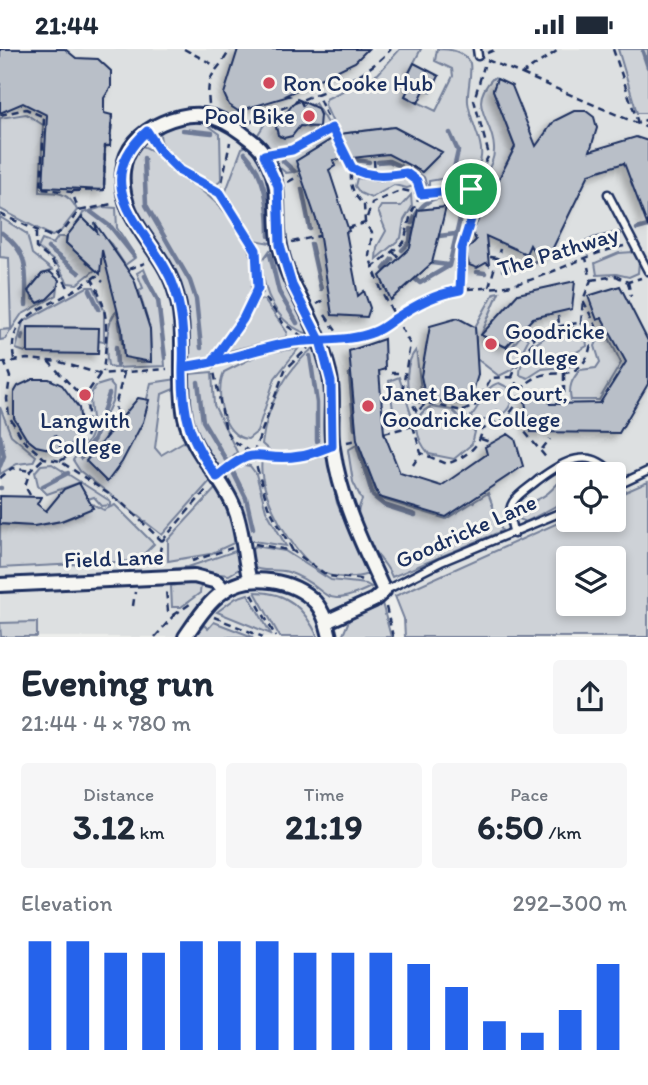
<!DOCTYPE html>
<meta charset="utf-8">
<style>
:root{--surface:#fff;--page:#f6f6f7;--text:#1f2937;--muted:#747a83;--accent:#2563eb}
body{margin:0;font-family:Itim,sans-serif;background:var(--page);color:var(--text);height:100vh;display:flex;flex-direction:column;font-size:26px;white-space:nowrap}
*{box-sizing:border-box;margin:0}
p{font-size:23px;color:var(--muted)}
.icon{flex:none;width:38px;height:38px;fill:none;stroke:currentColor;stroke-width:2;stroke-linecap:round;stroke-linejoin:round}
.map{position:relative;height:588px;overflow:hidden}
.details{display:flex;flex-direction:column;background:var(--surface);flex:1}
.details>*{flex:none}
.controls{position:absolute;left:556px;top:413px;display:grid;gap:14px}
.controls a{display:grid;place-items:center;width:70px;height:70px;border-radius:7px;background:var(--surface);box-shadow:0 4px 10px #0003;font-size:35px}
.pin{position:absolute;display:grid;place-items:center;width:60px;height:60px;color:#fff;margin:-30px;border:4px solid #fff;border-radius:50%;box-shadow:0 2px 7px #0007}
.round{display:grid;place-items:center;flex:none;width:74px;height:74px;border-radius:7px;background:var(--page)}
.summary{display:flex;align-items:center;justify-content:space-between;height:119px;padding:0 21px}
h1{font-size:38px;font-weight:700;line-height:52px}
.figures{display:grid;grid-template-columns:repeat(3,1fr);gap:10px;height:119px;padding:7px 21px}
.figures div{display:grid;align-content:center;border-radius:7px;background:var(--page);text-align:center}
.figures b{font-size:35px;font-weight:700}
.figures small{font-size:19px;font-weight:400}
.figures p{font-size:19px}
.chart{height:196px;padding:14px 21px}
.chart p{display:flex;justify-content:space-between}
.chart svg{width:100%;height:126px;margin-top:7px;stroke:var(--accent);stroke-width:6}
.status{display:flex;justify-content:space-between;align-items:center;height:49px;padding:0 35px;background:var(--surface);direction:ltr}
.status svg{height:19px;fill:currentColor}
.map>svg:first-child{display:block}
</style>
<div class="status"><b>21:44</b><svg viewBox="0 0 49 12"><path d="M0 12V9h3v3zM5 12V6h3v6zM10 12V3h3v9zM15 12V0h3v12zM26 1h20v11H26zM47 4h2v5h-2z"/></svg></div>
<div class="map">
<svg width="648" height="588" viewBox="0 0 648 588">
<defs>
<filter id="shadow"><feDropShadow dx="-5" dy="5" stdDeviation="3.5" flood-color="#0004"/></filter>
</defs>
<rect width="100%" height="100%" fill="#edeeec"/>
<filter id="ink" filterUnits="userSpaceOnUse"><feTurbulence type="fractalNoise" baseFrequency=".0143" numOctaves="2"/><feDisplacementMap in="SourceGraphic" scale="14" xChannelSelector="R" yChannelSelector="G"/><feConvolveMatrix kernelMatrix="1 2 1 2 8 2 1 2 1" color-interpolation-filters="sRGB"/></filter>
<g filter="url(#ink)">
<!-- built -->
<path fill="#dde0e1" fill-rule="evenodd" d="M0,0H648V588L417,578L403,543L316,588H0ZM569,425H614V471H569ZM569,509H614V555H569Z"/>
<!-- green -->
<path fill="#ced2d7" stroke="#74809a" stroke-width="2" fill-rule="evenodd" d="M400,0H421L405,31L411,35L405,47L436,62L453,27L452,20L435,12L437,0C450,0 462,1 470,14C472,27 467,40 468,53C472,86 499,107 462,135H448L447,129L429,132V139L423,140L420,131L410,123L411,117L422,123L441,103L394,78L338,85L325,56L326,50L378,25Z
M618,0H648V64H637Z
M493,29L497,30L493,41L515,98L472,183C476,168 475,154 479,139C483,125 495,116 494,99C493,70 466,57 493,29Z
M315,54L327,74C324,86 315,85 305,89C300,91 297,97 291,99C278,104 264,99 257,87L267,71L277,74L276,80L280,88L292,87L296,80L284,64L299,59L301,76L308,79L316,77L320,66L311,56Z
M26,65L43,76L40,143C57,143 69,143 77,161L61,182L52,187L0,160V69Z
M188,73L205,74L220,85L221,130L216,137C193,135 161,109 160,85L166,79Z
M328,85L335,91L300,122L286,124L273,113L274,107L295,103Z
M138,96C158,100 165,116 181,127C261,179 281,239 206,311L190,312C186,290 187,263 180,243C161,190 106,157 138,96Z
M248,96L270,129L275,192L270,194L255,191L228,152L226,142L242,99Z
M357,129L380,132L408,129L414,137L407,139L394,136L371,149L360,144L355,137Z
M411,146L412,158L404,171L401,189L376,210L377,198L386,182L378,162L381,157H401Z
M103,158L116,159L117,179L136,208L125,216L111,195L84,171H80L83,164Z
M0,168L27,185L32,205L52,221L42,225L30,239L32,250L41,254L57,240L59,231L57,246L21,266L5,290L0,291V281L11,280L9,209L0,208Z
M58,188H66V193L95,221L77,235L68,234L56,214L38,199L42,191L53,195Z
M270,201L277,203L292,251L302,264L309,285C277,276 262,243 262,212Z
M633,203L639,212L638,224L629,228L616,225L597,226L595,214L619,204Z
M144,220L160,258L165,317L113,319L108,316C105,302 106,271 117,262L124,307L135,308L136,313H151L150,281L139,241L143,239L137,224Z
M87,238H94L104,261V293L98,292V279L29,278L28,304L16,300L23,273Z
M499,243L481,286L510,300L523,284L528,291L513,320L499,327L477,310L475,278L494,244Z
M259,250L264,251L287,283L286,288L221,304Z
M572,278L585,281L587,297L575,304L572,310L575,317L542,320L528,329L520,326C520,299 548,283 572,278Z
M604,278L621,314L599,351H571C568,338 572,330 580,321L596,319L600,313L595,297Z
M317,296L325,333L327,393L295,404H272L262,395C267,356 286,319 317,296Z
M299,299L275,329L257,383L248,390C221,388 215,343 224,323L260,305Z
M416,301L422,349L419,354L412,351C405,336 405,314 416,301Z
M212,323L214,356L237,403L218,422C193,385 183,371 189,325Z
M399,328L412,368L408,373L395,375L389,332Z
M177,330L174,340L162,345L155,399L161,406L183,393L189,395L210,432L162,486L80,422L73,411C80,402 89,395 92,382C95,367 84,350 96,337L109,333L114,339L113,350L103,373L110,378L103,392L98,424L105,431C136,398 141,375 151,334Z
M499,334L511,340C514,351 510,361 500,367L497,361L489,365L490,371H473L471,367C481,357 484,337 499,334Z
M0,358L11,386L36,407L33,413L17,415L0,425Z
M430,358L452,361L475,383L472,395L454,410L429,405C417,391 409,368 430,358Z
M358,395L378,449L446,470L488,444L502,482L392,528C382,502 345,486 362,451L353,433L348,401Z
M327,402L337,454L368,525C354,530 334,530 320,522C294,508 256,441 262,411L296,412Z
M52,415L110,452V456L102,457L94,448L88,450L78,434L47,445L38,436L35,423L41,416Z
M239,415L250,417L256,425L266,461L286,497L248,491L223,428Z
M579,420L597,425H569V450L526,473L517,469V463C526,456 533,453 542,448C556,441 559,427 579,420Z
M648,433V588H405L404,570L395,547L569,469L614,471V448ZM614,509V555H569V509Z
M216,439L233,472L236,493L210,505L168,512V491Z
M92,455L104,461L115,456L154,495L137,512L0,519V475C31,478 70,477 92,455Z
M255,497L285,502L331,531L366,535L371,538C318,564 332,538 288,523C276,519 261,524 251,517L250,501Z
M238,501L239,520L229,526L170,520L188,518Z
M196,532L201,536L200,544L181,558H172L171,537Z
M255,543C288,543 304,559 318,588H280Z
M248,545L271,585L217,563L236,549Z
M382,554L391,588H342L350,569Z
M37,573V588H1L0,574Z
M214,573L253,588H194L204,576L208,580Z"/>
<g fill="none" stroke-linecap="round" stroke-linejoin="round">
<!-- stream -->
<path stroke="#6e7a96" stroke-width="4.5" d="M643,3L648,18
M183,81L212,84
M450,84L458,102L453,124
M245,104C266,127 269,157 269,187
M144,109L146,156L190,232L196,250L201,299
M350,110L369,113
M283,112L294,122
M378,113L389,112L400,117
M412,121L423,129L425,136
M302,140L310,180
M91,163L111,178L134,207
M412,174C419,156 433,144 454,149L462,161L449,217L420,234L415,230
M637,180L648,177
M2,184C30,204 26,224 26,256
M439,187L455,185
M311,195L321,240
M48,199L79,224
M402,201L410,193L411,180
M570,201L594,190L619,184
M270,205L279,243L297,274
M432,214L448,216
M384,220L392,210
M503,221L535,213
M477,223L485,224
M145,227L158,251L165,309
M90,241L99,260
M22,290L23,286
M116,298L117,316
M310,307L317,354V392
M350,325L355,380
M198,333L203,372L226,411
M0,387L4,407L0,417
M358,398L373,447L384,456L415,466
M81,409L94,390L109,345
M233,423L246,449L253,479
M43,437L68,424
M0,439H1"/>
</g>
<!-- building -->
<path fill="#b9bfc8" stroke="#1b2f5e" stroke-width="2" filter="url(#shadow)" d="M0,0H65L76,9L98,10L111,22V38L104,49V64L112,66L110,97H105L104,141L43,138L47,66L23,54L0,64Z
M238,0H368L355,13L286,46L289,47L238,62L229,56L224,45Z
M414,14L439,27L431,43L425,39L418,54L405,47L411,35L405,32Z
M497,30L512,37L536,97L554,72L574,62H586L594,68L597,79L590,102L636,88L648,92V178L624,114L589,125L550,205L538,209L530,196L526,205L486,187L489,216L486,214L477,219L469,216L466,202L476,191L472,183L515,98L493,41Z
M297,50L317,59L320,66L319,78L300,77L292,87L284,89L278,86L276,77Z
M394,78L442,103L422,123L388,105L333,111L335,117L329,121L349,182L346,183L358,247L364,242L370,259L367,268L332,266L318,176L296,112L340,85Z
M446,158L432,214L391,251L380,227L410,199L418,161Z
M82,168L97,183L95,174L134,230L150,280L151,313L124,308L122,280L102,201L100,225L66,194L67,187Z
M50,223L59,231L57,240L47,250L38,254L28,242L42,225Z
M575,232L572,260L533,269L506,298L481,286L518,245Z
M620,237L648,292V335L619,384L531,383L524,348L548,347L550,355L600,354L626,313L602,269L597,271L588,247Z
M458,269L475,278L478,326L469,355L426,351L421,327L430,277Z
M28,278L99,279L98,305L28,304Z
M384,290L385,320L379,322L384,384L400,424L441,437L487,405L485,398L508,385L515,390L523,417L446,468L379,448L357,391L349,302Z
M33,330H49L62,336L79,359L81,375L73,394L68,399L54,386L63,403L36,397L26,389L14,369V344L18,337Z
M138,349L149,351L143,373L122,413L107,433L86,412Z
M79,434L93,459L61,472L34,477L0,475V447L41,448L37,455L46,462L64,440Z"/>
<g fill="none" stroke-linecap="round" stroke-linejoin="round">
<!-- service casing -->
<g stroke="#1b2f5e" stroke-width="11">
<path id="service" d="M477,0L478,7
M608,145L648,222
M614,438L648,422
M514,485C511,474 507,463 513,453C519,444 530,438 538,431C562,413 590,396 613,425
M384,542L441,513L569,460"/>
</g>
<!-- minor casing -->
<g stroke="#1b2f5e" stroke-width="18">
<path id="minor" d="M250,532C243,508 244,482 234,458C221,426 192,403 185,368C177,325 189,281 174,238C160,196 118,171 123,122C125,99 141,83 162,74C194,60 216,64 242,84C249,90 258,95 262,102C285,139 273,160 280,197C287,235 313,265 323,302C326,312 330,323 331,334C334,355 329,377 333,399C340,450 362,495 384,542L374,551L326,573
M0,536L194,527L217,533L224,541
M185,588C196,572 207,554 224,542C249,523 294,531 315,553C324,563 327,576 330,588"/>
</g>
<!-- path -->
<path stroke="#1b2f5e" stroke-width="2.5" stroke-dasharray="7 5" stroke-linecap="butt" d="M184,0L216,17
M613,0L638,74L648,70
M487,4L497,0
M487,11L522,25L560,0
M522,25L648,79
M300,51L303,57
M209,55C205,21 219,24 230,0
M272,62L280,71
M0,66L26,60L44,68L41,140L72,143L79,162
M248,74L316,45
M332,79L317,45C345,34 370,23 391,0
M155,94L180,122L220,144L256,201L258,238L243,270L212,313L226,382L233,392L253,405L268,457L293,502
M279,103L292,101L332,79L352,119C349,135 352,145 364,156L365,174L372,184L369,207L382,243L410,295L403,338L417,363
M374,111L375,126
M352,119L375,126L406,124L417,132L421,145L411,165L404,193L373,218
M288,133L299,127
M73,142L104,141L105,97H110L112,66
M220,144L230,93
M0,165L52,188L65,180L79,162L112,155
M348,179L365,174L372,154L402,141L421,145L471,140
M36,183V199L52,212L71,243L92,230C111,264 107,286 103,323
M292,193L319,187
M393,203L399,208
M490,208L497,209
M129,220L145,214
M92,230L96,227L103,233
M591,231L616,227L628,233L641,229
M628,233L631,247
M489,238L500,200
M259,239L283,274L303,288
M460,241L462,199L472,167L471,140L489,106L474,51L484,17
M317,255L326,250
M325,266L341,289
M558,267L559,275
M581,274L592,283
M530,285L536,292
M335,290C383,287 396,262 437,246C461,237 488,241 512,236C551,227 585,205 624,197
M14,310C6,268 42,261 71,243
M4,312L10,328L7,350L9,367L23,391L44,409L60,412L122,454L162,492
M48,312L84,350
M0,314L27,310L60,313L100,325L167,320
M195,317L257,300L307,292
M391,324H403
M564,325V352
M520,339L512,328C526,294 544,276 581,274L583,251
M463,362L476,356L491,329L512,328
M117,365L115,357L124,324
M510,365L548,411
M413,377L421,404L447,415C463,409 480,399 482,381
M384,384L413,377L417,363L426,354L463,362L466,369L482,381C490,376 504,371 510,364C522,350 515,340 535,329C554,319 569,332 584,313C592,303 590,288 596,277L583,251L591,231L586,209
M481,390L490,393
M347,393L357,391
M542,400L550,390
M253,405L285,321L308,299
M60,412C93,393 90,382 86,346L100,325
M413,416L421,404
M227,419C247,402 262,409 286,408C298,408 309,405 320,401
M0,429L12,419L30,422
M30,446L25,437L30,422L44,409
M255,495L293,502L328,527L365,531
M192,512L232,499
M157,516L162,492L208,439
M252,545L276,588
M133,557L135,543
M386,558L393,588
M174,566L190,555
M214,568L263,588
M155,588L174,566L168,562L166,541"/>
<!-- service -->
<use href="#service" stroke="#f6f6f2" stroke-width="6"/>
<!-- minor -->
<use href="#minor" stroke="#f6f6f2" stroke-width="12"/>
</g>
</g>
<g fill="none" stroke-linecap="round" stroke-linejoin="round" filter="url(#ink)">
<!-- route casing -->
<g stroke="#fff" stroke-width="14">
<path id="route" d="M471,140L472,167L462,199L460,241C436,245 417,255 396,269C389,274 382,280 374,283C347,294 316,289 288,294C253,300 219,315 183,318C184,292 183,263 174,238C155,184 82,140 147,82L159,101L180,122L220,144L256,201L258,239L243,270L212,313L183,318C182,366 189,390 217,428C259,391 256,415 300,407C311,406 322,400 332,397L331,333L320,291L292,236L280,196L278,137L264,106L292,101L332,79L352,119C369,129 388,127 406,124L417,132L421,145L471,140"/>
</g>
<!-- route -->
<use href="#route" stroke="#2563eb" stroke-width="9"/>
</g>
<!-- markers -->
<g fill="#d1495b" stroke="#f6f6f2" stroke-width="2.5">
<circle cx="269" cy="34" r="7"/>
<circle cx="309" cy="67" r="7"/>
<circle cx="491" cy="295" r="7"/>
<circle cx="85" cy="346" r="7"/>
<circle cx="368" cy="357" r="7"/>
</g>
<g text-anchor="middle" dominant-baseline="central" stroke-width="6" stroke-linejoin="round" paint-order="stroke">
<!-- poi labels -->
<g font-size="23" fill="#1b2f5e" stroke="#f6f6f2" text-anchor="start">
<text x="283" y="34">Ron Cooke Hub</text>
<text x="295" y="67" text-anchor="end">Pool Bike</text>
<text x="505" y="282">Goodricke<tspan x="505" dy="26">College</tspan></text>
<text x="382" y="344">Janet Baker Court,<tspan x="382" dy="26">Goodricke College</tspan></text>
<text x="85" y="371" text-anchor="middle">Langwith<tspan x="85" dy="26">College</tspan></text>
</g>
<!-- street labels -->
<g font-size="23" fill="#1b2f5e" stroke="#f6f6f2">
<text transform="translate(558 202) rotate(-17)">The Pathway</text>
<text transform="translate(466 482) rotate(-24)">Goodricke Lane</text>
<text transform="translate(114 509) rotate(-2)">Field Lane</text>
</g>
</g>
</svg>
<div class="controls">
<a><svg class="icon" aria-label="locate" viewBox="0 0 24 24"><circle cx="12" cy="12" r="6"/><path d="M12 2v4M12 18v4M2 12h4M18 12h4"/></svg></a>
<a><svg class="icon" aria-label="layers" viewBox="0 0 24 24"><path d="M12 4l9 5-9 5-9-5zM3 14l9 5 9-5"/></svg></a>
</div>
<div class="pin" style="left:471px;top:140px;background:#1e9e55"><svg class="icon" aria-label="arrive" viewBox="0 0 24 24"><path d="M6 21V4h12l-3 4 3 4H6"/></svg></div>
</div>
<section class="details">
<div class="summary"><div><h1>Evening run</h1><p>21:44 · 4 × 780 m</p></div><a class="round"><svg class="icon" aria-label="share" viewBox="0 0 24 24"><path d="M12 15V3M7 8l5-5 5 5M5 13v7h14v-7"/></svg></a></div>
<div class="figures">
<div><p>Distance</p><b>3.12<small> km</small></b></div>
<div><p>Time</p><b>21:19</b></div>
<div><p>Pace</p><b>6:50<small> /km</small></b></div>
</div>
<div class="chart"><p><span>Elevation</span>292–300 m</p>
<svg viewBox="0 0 160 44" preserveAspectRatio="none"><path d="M5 44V6M15 44V6M25 44V10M35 44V10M45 44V6M55 44V6M65 44V6M75 44V10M85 44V10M95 44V10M105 44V14M115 44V22M125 44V34M135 44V38M145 44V30M155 44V14"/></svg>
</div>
</section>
